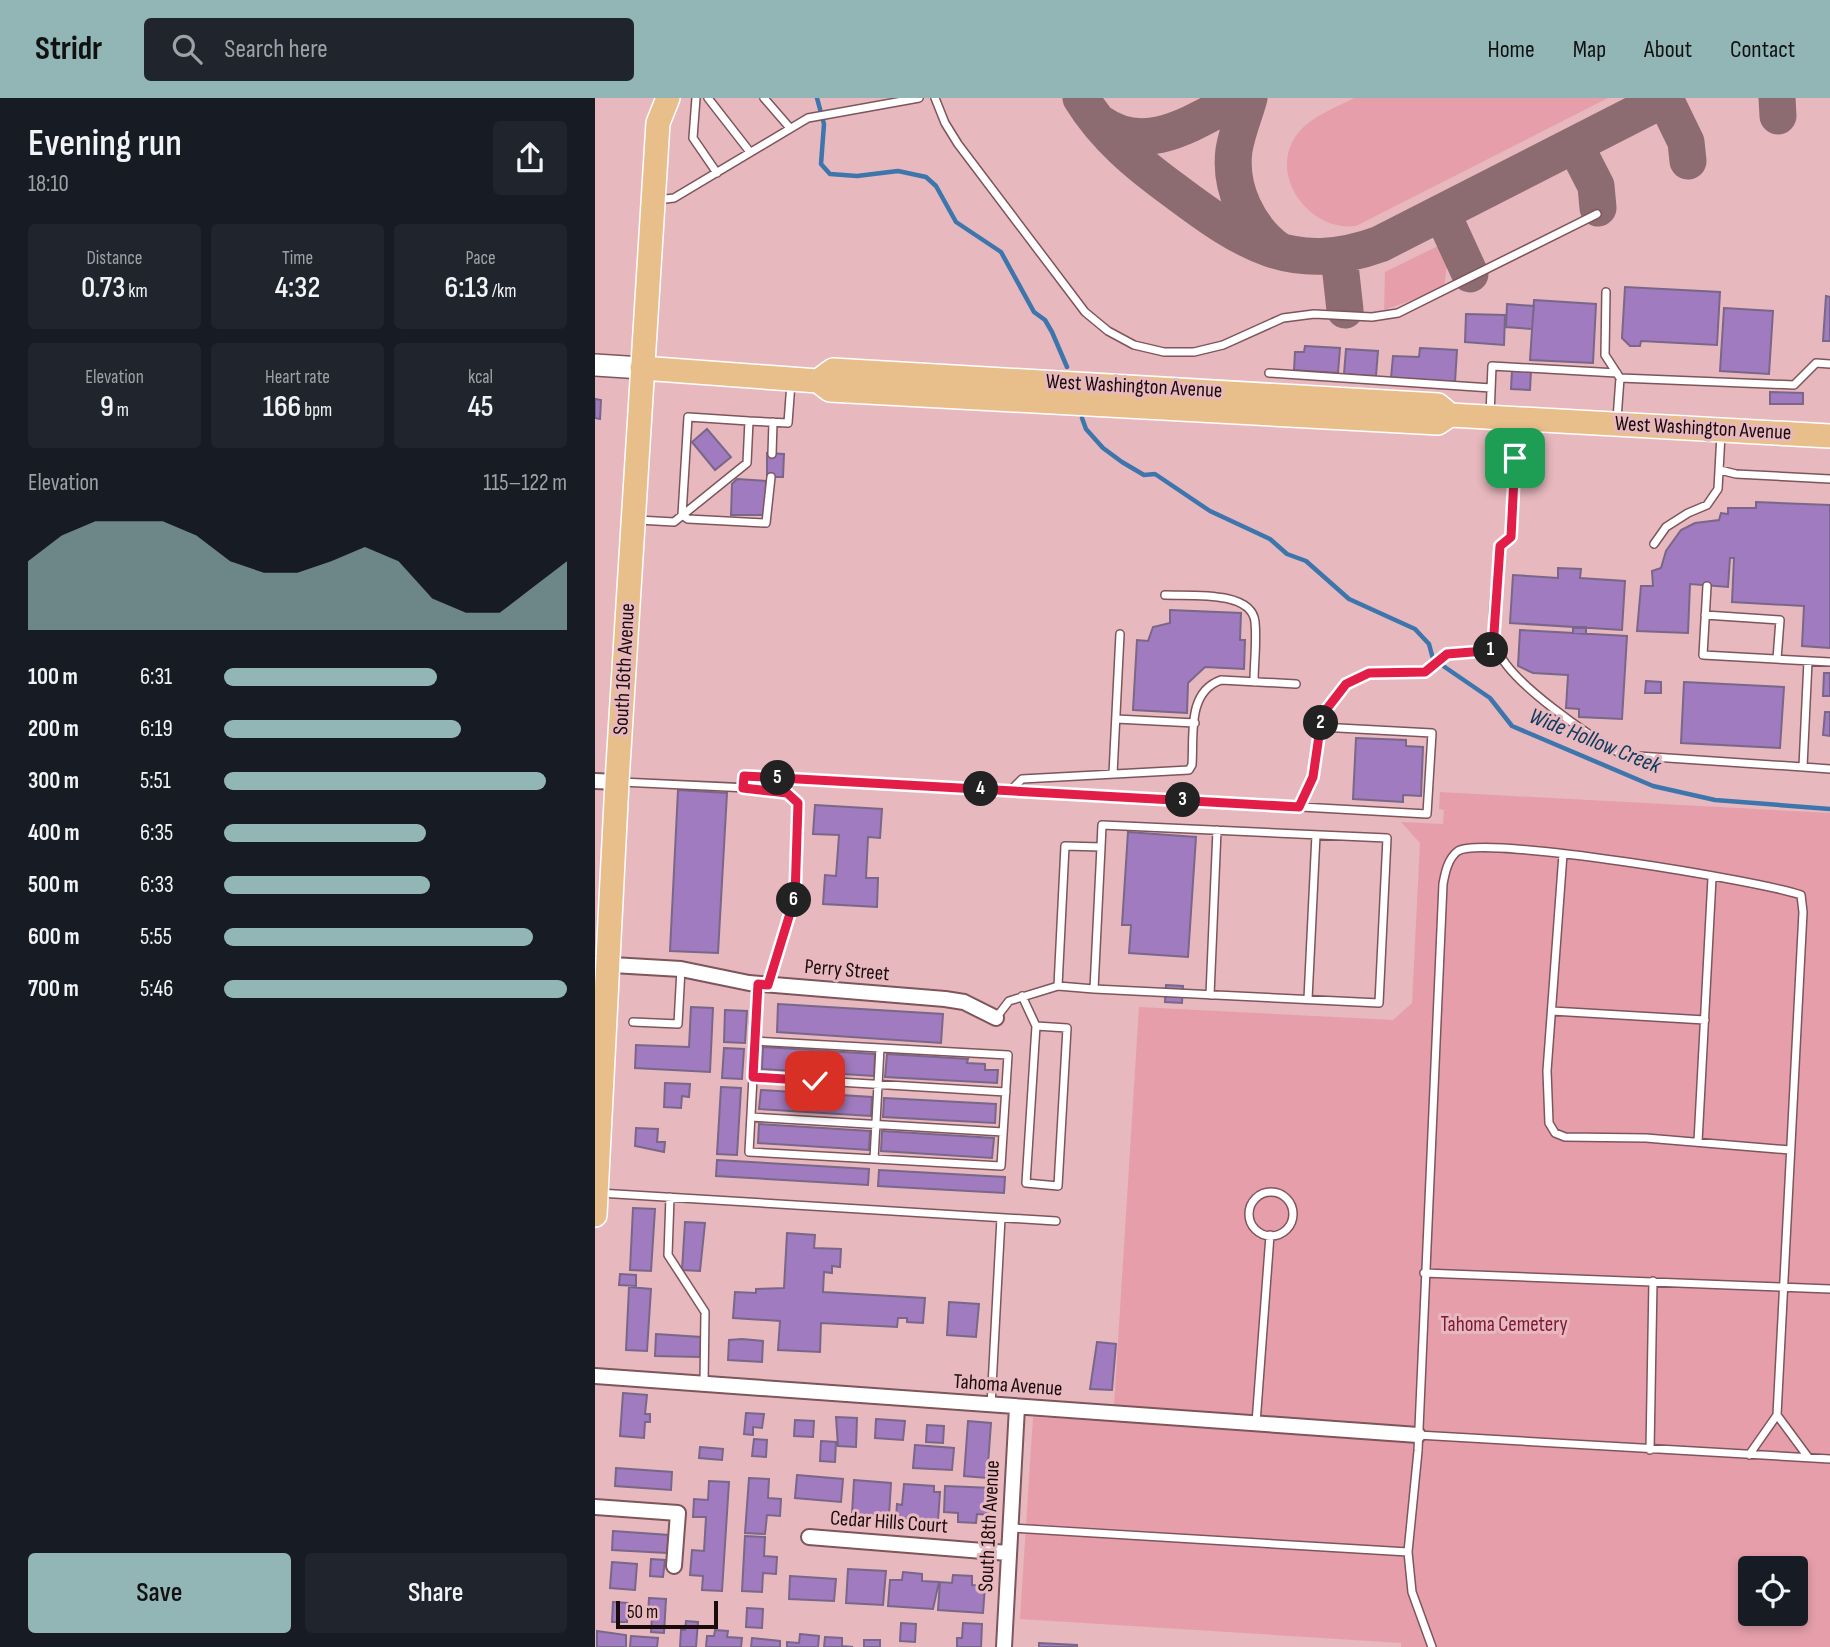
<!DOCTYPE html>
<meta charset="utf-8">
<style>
:root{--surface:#171b24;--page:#20242c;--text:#f1f3f6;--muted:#9ea1a6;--accent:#92b5b5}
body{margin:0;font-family:"Sofia Sans Condensed",sans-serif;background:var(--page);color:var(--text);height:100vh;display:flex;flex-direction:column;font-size:26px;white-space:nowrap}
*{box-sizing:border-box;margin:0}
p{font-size:23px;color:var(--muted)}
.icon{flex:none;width:38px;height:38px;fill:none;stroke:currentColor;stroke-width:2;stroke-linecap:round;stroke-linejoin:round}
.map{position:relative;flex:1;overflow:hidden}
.details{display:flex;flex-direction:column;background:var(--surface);width:595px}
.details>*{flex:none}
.fabs{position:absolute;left:1143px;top:1458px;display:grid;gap:14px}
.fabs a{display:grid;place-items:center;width:70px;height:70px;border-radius:7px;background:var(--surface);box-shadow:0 4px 10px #0003;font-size:35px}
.scale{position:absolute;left:21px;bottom:18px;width:102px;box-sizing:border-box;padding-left:7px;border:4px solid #1a0b0d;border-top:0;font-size:19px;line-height:24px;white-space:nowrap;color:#1a0b0d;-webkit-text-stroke:5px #e7b8be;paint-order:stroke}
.pin{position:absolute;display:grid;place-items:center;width:60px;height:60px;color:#fff;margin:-30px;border-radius:14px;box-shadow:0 4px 10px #0006}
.km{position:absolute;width:35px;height:35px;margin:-18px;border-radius:50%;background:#222;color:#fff;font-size:19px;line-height:35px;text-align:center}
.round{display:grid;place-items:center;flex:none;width:74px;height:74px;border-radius:7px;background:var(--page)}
.head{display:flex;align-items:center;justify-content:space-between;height:119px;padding:0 28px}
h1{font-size:38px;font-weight:600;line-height:52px}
.figures{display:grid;grid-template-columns:repeat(3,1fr);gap:10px;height:119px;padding:7px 28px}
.figures div{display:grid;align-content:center;border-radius:7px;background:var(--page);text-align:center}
.figures b{font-size:30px;font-weight:600}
.figures small{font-size:19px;font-weight:400}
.figures p{font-size:19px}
.chart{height:196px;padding:14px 28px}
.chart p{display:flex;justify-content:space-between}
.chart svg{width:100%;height:126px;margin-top:7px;fill:var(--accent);opacity:.7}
.primary-button{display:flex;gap:14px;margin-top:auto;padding:14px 28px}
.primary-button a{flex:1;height:80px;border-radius:7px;background:var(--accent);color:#111;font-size:28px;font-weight:600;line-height:80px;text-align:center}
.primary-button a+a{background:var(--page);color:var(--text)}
ul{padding:0 28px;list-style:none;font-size:23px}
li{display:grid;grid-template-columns:112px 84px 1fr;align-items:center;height:52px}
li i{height:18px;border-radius:9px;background:var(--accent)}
header{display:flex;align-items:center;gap:42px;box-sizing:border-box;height:98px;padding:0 35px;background:var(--accent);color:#111}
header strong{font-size:33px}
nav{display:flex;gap:38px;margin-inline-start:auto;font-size:24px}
.search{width:490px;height:63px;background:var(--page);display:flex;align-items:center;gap:18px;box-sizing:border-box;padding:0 24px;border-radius:7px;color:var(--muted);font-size:26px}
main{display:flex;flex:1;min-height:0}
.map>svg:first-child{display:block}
</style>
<header>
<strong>Stridr</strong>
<div class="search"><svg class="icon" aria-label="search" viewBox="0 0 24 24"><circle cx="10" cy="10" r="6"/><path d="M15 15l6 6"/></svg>Search here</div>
<nav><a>Home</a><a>Map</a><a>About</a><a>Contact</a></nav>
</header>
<main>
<section class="details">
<div class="head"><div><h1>Evening run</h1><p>18:10</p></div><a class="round"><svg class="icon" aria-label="share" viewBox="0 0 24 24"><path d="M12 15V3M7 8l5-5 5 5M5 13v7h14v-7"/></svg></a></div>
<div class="figures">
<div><p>Distance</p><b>0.73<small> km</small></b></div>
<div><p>Time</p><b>4:32</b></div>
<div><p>Pace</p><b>6:13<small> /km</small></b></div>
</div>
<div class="figures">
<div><p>Elevation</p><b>9<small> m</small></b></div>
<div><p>Heart rate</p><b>166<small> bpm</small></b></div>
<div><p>kcal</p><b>45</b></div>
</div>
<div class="chart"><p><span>Elevation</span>115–122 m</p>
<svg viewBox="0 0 160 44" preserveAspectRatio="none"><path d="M0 44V20L10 11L20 6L30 6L40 6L50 11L60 20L70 24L80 24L90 20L100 15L110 20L120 33L130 38L140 38L150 29L160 20V44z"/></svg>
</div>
<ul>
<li><b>100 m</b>6:31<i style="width:62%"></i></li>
<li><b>200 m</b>6:19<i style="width:69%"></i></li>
<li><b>300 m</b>5:51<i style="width:94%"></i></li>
<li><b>400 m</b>6:35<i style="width:59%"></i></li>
<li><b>500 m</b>6:33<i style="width:60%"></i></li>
<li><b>600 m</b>5:55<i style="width:90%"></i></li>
<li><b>700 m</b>5:46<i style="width:100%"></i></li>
</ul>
<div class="primary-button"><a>Save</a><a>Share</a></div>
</section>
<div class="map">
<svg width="1235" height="1549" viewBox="0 0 1235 1549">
<rect width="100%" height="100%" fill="#e7b8be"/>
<!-- green -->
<path fill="#e69faa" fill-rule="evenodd" d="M759,0H1013L761,128C714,134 671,76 703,35C717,18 740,10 759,0Z
M843,148L853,157L849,191L789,212L790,174Z
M845,694L1235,715V1549H806V1545L425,1521L438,1319L518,1323L544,909L798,922L817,905L825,745L806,724L848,726L849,712L844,711ZM1155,1470H1200V1516H1155Z"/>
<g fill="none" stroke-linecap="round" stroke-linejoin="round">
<!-- stream -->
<path stroke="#3c76ad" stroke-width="4.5" d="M222,0L229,26L226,66L235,76L262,78L303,73L331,79L341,88L361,124L406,154L439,214L450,222L457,234L472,269
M487,320L491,331L508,350L527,364L549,377L560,376L615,413L675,441L692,456L711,463L754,501L820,531L834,546L838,561L895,600L917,628L1058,688L1120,702L1235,711"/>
<!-- taxiway -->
<path stroke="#8c6c70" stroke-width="37" d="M486,0C510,39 543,66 580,93C648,144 698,178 785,146L1071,0
M654,0C649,18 642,34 639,52C634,90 653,130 683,152
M1182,0L1183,18
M1070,1L1091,44L1093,63
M505,25C552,59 601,22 645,0
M980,47L1001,88L1003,110
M847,115L875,176
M744,158L750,212"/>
</g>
<!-- building -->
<path fill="#a17bbf" stroke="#796789" stroke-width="2" d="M1030,189L1125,194L1122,247L1046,243L1045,248H1035L1027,240Z
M1231,198L1235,199V243H1228Z
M939,202L1001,206L998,265L935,262Z
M912,206L939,208L937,231L911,229Z
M1129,210L1178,213L1174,276L1125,273Z
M871,216L910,217L909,247L870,244Z
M710,248L745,250L743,275L699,272L700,254H709Z
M825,250L862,252L860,284L796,280L798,258L824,259Z
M751,251L783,253L781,278L749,276Z
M917,272L936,273L935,292L916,291Z
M1175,294L1208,295V306H1175Z
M0,301L6,302L5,321L0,320Z
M112,331L136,359L120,372L97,344Z
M172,355L189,356L188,379H172Z
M142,381L171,383L170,417H136L137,386Z
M1161,404L1235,407V550L1207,548L1209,508L1137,504L1139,460H1135L1133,489L1095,486L1093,535L1042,533L1046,488H1058L1057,473L1066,470L1071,453L1086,432L1100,425L1124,422L1126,415L1133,416V410H1161Z
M963,470L986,471L985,480L1030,483L1027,532L915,525L918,477L963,480Z
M575,512L646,515L645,542H650L649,571L610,569L593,585L592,615L538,612L542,542L553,543L558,529L575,525Z
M978,529H991V536L978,535Z
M925,532L1032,538L1027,621L984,619V611L971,610L973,577L938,575L923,568Z
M1229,575H1235V598H1228Z
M1051,583L1066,584V595H1050Z
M1089,584L1189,589L1185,650L1086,645Z
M1230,614H1235V638L1228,637Z
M761,640L811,642V648L828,649L826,698L808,697V704L758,701Z
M83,692L132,695L123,855L75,853Z
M220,707L287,711L285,740L273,739L271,780H283L282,809L228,806L230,777L241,778L244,737L218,736Z
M533,734L601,739L593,859L534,855L536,827H527Z
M571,887L588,888L587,905L570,904Z
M183,906L348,916L346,945L182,934Z
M96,909L118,910L115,974L40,970L41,947L94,949Z
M130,912L152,913L150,945L129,944Z
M168,949L280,956L279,978L167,971Z
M129,950L149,951L147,981L127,980Z
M292,956L373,961L372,965L390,966V972H403L402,985L290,979Z
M70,985L95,986L94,999L87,998L86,1010L69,1009Z
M126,989L146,990L142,1057L122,1056Z
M166,992L277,999L276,1018L164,1011Z
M289,1000L401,1006L400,1025L288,1019Z
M164,1026L275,1033L274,1052L163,1045Z
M41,1030L63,1031L62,1044H70L69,1054L40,1048Z
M287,1033L399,1040L397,1060L286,1053Z
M122,1062L274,1071L273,1087L121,1078Z
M284,1072L410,1079L409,1095L283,1088Z
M38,1110L60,1111L56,1173L35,1172Z
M90,1124L110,1125L105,1173L87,1172Z
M192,1135L220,1137L219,1150L246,1151L245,1169L237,1168V1175L229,1174L228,1194L330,1200L328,1225L312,1224V1220H303L302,1229L226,1225L225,1254L183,1252L185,1223L138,1220L140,1194L161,1195V1191L189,1190Z
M25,1176L41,1177V1188L24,1187Z
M34,1189L56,1191L52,1253L31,1252Z
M354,1204L384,1206L381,1239L352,1237Z
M61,1236L106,1239L105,1259L60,1258Z
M147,1241L168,1243L167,1264L133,1262L134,1242Z
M502,1244L521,1246L517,1292L495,1291Z
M28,1295L52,1297L50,1316H55V1324H50L49,1340L25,1338Z
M151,1315L169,1316L167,1330L158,1329V1337L149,1336Z
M241,1319L262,1320L261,1349L243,1348Z
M281,1321L310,1323L308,1342L280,1340Z
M200,1322L219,1323L218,1339L199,1338Z
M373,1323L396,1325L392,1380L369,1378Z
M332,1327L349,1328L348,1345L331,1344Z
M159,1341L172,1342L171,1359L157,1358Z
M226,1343L241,1344L240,1364L225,1363Z
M320,1347L359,1350L357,1372L318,1370Z
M105,1349L128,1351L127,1362L104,1360Z
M21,1370L77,1374L76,1392L20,1388Z
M202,1377L248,1381L246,1404L200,1400Z
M154,1380L174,1381L173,1400L186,1401L185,1418L172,1417L170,1436L150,1435Z
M259,1382L296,1385L294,1418L257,1416Z
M114,1383L134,1384L127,1493L107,1492L108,1478L95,1477L97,1452L109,1453L111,1419H98L99,1401L113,1402Z
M309,1386L339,1388V1394H345L343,1423L301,1420L302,1406L307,1407Z
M350,1388L397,1390L395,1417L382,1416L381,1425L363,1424V1415L349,1414Z
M18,1433L74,1437L72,1455L17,1452Z
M150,1438L170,1439L169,1458L182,1459L181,1476L168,1475L167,1494L147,1493Z
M56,1461L70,1462L68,1479L55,1478Z
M17,1464L42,1466L40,1492L15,1490Z
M253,1471L291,1473L288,1507L251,1505Z
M308,1474L327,1476V1483L344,1484L338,1511L293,1508L295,1482H307Z
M358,1477L377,1478V1487L390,1488L388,1515L343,1512L345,1484L357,1485Z
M195,1478L241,1481L239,1503L194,1501Z
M54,1500L71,1501L69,1535L56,1534L57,1518H53Z
M18,1504L33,1505L32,1524H17Z
M152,1510L168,1511L167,1530L151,1529Z
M91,1523L103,1524L101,1549H85L86,1532H90Z
M306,1525L321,1526L320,1544L305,1543Z
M368,1525L387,1526L386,1549H362V1540H367Z
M120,1532L133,1533L132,1539L147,1540L146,1549H111L112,1538H119Z
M2,1533L31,1537V1549H2Z
M205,1536L224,1538L223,1549H192V1544L204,1545Z
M36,1538L63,1540L62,1549H35Z
M230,1539L247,1540V1548L258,1549H229Z
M157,1540L185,1543V1549H156Z
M269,1542H285V1549H269Z
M444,1545L482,1547V1549H444Z"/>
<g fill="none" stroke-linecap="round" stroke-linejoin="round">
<!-- lane casing -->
<g stroke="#7e555b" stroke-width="10">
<path id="lane" d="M101,0L98,40L122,75
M113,0L155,54
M169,0L195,30
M340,0L350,25L363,46L490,214L513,233L539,247L569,254H599L628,247L688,220L719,216L777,219L803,215L1002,116
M62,102L79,100L213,20L324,0
M1011,194L1010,257L1025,280L1199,287L1221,265L1235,266
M674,275L896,290
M895,317L897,268L1022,275
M1022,321L1025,280
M154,323L93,319L87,417L93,421L171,425L176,379
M922,325L916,439L905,448C903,476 893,524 902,550C912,583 997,640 1028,657L1208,669L1213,563
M177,356L178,324
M1125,372L1141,376L1235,381
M43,422L79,424L152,365L154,323L193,325L196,285
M1059,446L1071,429L1093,415L1112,407L1123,391L1126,336
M1112,488L1108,557L1235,564
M570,497C594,498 657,492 660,524C662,543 659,565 659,584
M1110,517L1185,522L1182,561
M521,621L600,625
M1208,669L1235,671
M518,676L525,536
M26,684L177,691L192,695L203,705L200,799L173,886
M148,690L149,678L832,716L837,635L725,629
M415,693L427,681L594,672L597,667C599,636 592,594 626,582L701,586
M704,709L718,679L727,617L751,586L774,575L830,574L852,556L902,552
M968,756L952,973L954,1025L960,1035L970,1039L1051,1040L1195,1052
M499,891L784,905L792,740L507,727L506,749
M615,897L622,732
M427,898L441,928L431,1085L463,1088L472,930L441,928
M713,901L721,737
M957,913L1110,922
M401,920L414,903L463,888L470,748L506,749L499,891L463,888
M38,924L83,926L86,871
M160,943L413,957L406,1068L154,1054L163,886
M158,979L411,994
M156,1019L408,1034
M1103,1044L1117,780
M279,1061L285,950
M654 1116a22 22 0 1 1 44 0a22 22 0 1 1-44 0Z
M4,1095L461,1123
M75,1099L73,1157L110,1214L109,1286
M829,1175L1235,1191
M396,1307L406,1120
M661,1325L675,1137
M823,1337L1235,1361
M1055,1352L1058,1183
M1154,1357L1182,1317L1213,1359
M415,1430L813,1454
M837,1549L817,1494L813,1454L823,1353L848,786C850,775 853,760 863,753C890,737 1167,783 1206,797L1208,814L1182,1317"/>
</g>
<!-- street casing -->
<g stroke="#7e555b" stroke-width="18">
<path id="street" d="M0,683L22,684
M0,866L86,871L154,885L350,901L369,904L401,920
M0,1278L823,1337
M0,1409L83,1415L79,1468
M214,1439L413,1455
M409,1549L422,1309"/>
</g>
<!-- secondary casing -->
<g stroke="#7e555b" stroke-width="24">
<path id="secondary" d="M0,267L47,270"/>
</g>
<!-- primary casing -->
<g stroke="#fff" stroke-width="26">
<path id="primary" d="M47,270L223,283L235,292L843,325L855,317L1235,338
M223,283L238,272L843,307L855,317
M0,1117L22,684L63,25L73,0"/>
</g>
<!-- lane -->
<use href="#lane" stroke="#fff" stroke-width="7"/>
<!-- street -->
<use href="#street" stroke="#fff" stroke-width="14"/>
<!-- secondary -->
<use href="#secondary" stroke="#fff" stroke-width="21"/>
<!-- primary -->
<use href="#primary" stroke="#e8bf8b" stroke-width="23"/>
</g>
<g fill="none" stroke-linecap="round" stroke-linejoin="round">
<!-- route casing -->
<g stroke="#fff" stroke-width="14">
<path id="route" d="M220,983L158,979L163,886L173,887L200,799L203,705L192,695L148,690L149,678L704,709L718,679L727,617L751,586L774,575L830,574L852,556L902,552L899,535L905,448L916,439L920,360"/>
</g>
<!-- route -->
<use href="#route" stroke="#e11d48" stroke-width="9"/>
</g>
<g text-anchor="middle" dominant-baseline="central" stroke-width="6" stroke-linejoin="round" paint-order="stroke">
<!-- street labels -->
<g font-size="21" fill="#1a0b0d" stroke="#e7b8be">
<text transform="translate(539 288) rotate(3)">West Washington Avenue</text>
<text transform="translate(1108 330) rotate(3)">West Washington Avenue</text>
<text transform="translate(29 571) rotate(-87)">South 16th Avenue</text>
<text transform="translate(252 872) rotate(5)">Perry Street</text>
<text transform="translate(413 1287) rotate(4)">Tahoma Avenue</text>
<text transform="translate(294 1424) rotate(4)">Cedar Hills Court</text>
<text transform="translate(394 1428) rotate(-87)">South 18th Avenue</text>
</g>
<!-- park labels -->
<g font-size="21" fill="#7d1836" stroke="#e7b8be">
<text x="909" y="1226">Tahoma Cemetery</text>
</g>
<!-- water labels -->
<g font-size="23" font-style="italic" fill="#0f3b61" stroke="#e7b8be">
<text transform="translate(1000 643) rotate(22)">Wide Hollow Creek</text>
</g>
</g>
</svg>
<div class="fabs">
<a><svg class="icon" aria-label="locate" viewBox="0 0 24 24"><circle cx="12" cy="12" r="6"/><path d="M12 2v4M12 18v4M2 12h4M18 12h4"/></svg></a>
</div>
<div class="scale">50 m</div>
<div class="pin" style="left:920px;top:360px;background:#1e9e55"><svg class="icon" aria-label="arrive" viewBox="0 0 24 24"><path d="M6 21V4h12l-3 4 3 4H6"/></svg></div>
<div class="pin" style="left:220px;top:983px;background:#d93025"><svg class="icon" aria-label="check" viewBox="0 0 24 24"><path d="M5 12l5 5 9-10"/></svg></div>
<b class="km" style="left:896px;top:552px">1</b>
<b class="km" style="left:726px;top:625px">2</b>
<b class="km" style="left:588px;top:702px">3</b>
<b class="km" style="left:386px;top:691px">4</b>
<b class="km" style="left:183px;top:680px">5</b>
<b class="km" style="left:199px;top:802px">6</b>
</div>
</main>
